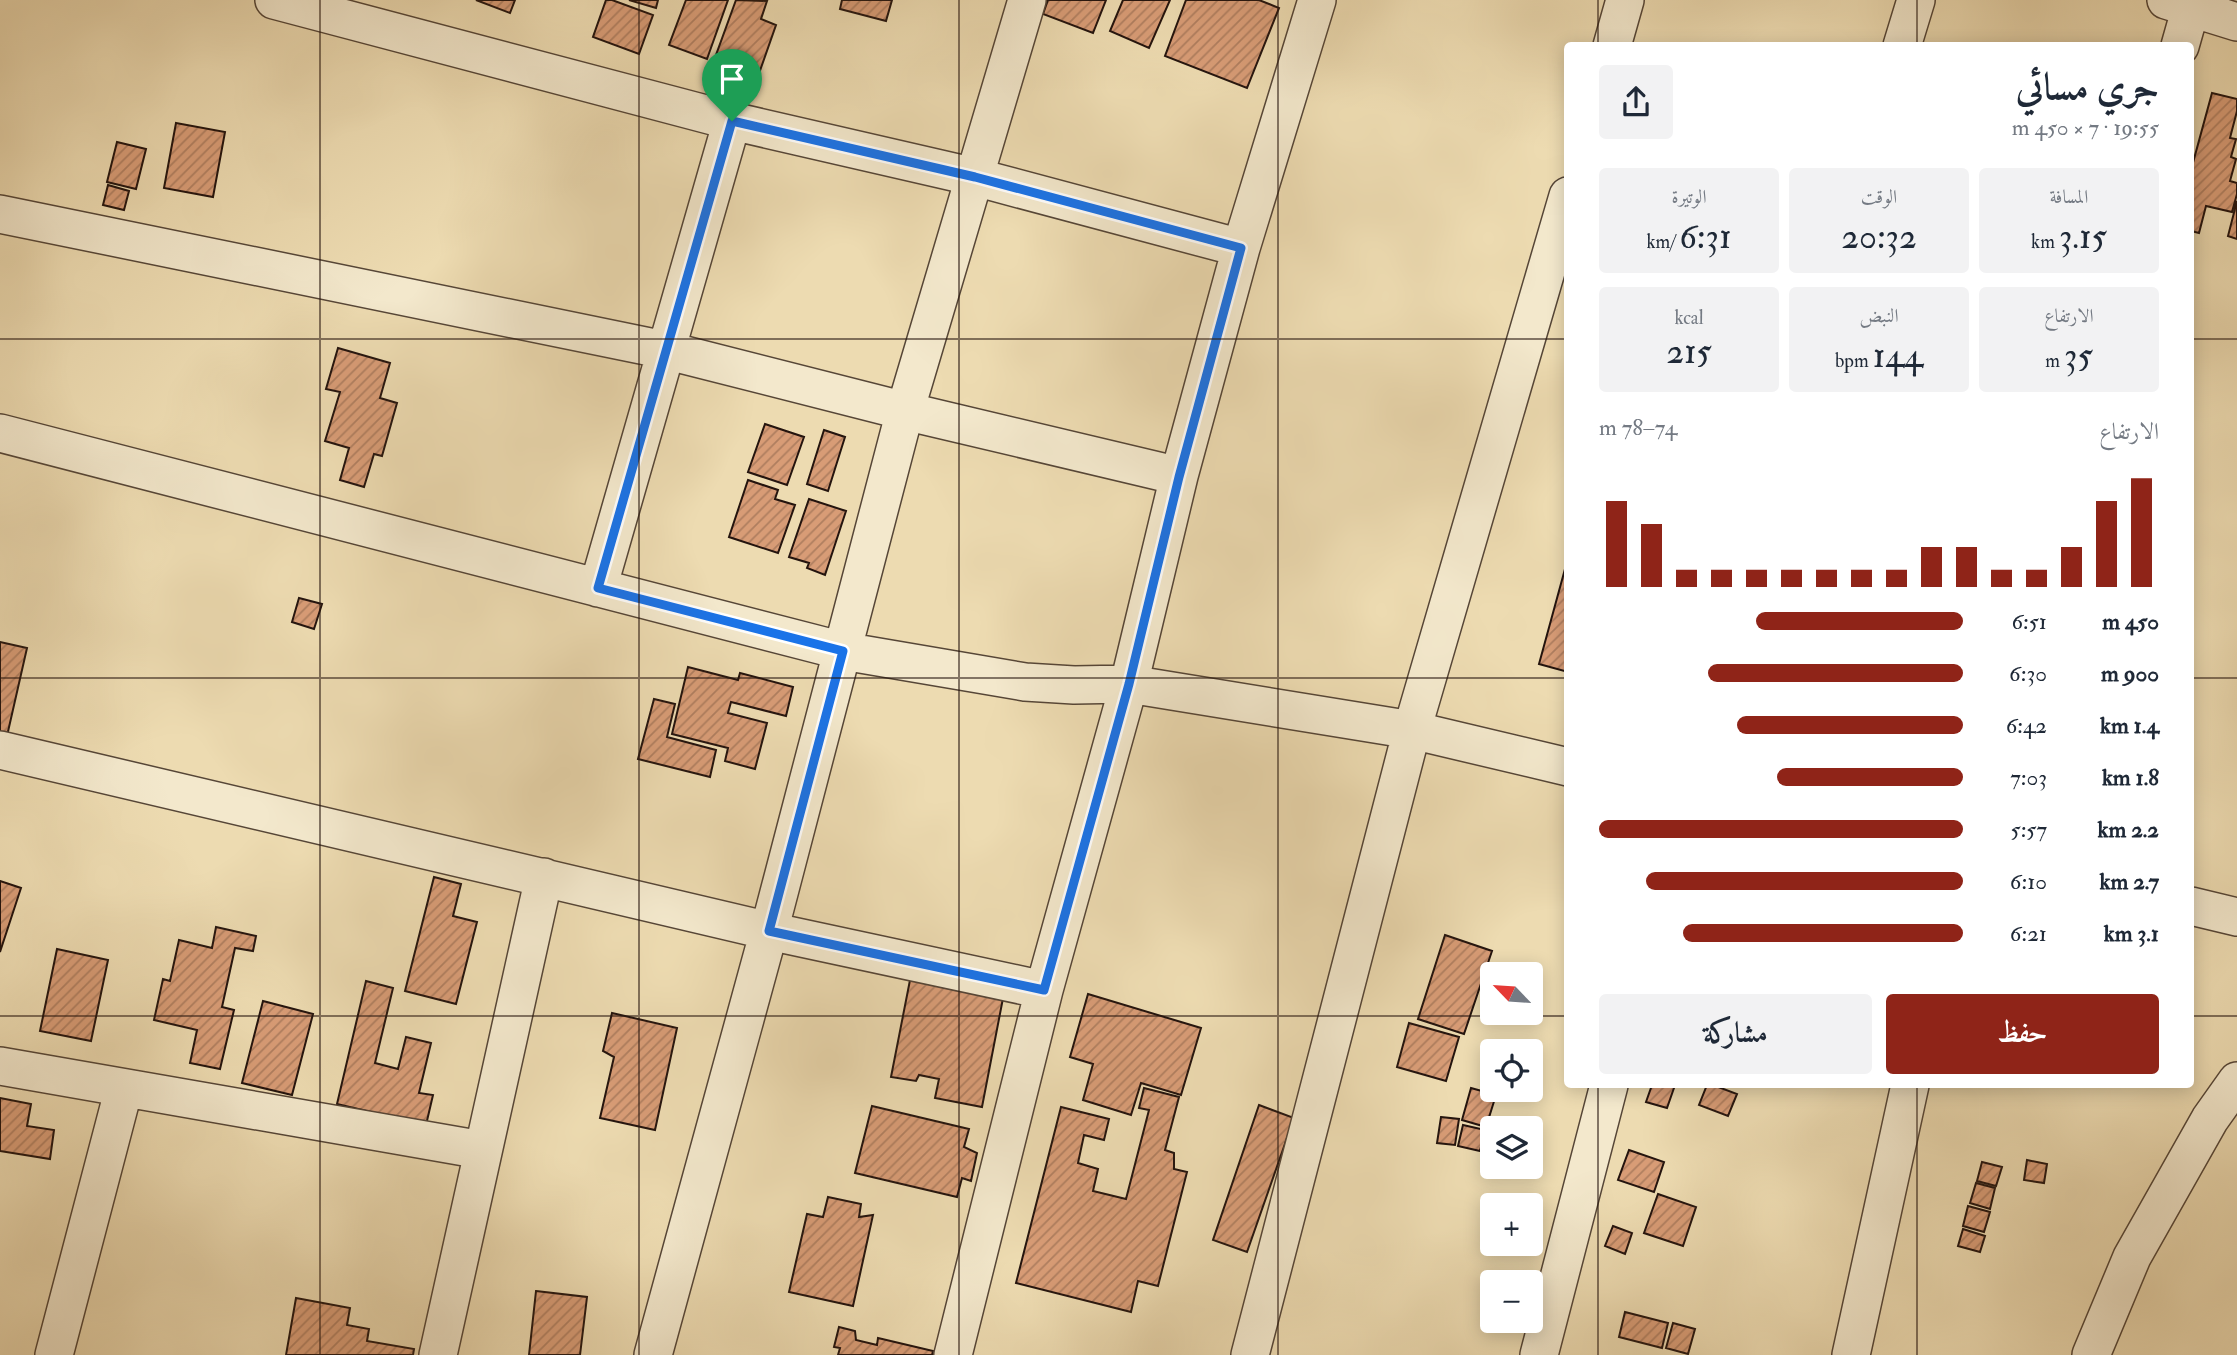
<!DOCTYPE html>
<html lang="ar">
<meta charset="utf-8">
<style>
:root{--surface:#fff;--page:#f2f2f3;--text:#1f2937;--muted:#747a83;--accent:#8f2418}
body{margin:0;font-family:"IM FELL Double Pica",Amiri,serif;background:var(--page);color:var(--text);direction:rtl;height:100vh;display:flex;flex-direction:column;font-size:26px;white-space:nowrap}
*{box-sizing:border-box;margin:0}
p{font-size:23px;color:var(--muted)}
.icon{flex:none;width:38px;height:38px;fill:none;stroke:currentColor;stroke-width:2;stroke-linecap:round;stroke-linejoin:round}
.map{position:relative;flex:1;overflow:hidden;direction:ltr}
.panel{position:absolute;left:1564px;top:42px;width:630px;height:1046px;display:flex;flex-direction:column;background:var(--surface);border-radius:7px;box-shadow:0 4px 18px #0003;direction:rtl}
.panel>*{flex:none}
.needle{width:46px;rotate:295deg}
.buttons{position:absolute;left:1480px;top:962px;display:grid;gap:14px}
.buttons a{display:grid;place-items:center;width:63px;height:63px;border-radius:7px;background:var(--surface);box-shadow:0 4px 18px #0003;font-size:35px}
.pin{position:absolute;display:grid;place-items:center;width:60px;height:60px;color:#fff;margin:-72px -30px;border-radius:50% 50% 50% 0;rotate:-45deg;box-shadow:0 0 7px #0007}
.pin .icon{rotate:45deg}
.round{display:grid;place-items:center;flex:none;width:74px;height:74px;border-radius:7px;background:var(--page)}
.overview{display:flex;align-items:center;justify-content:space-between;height:119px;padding:0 35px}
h1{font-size:38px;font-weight:600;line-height:52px}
.metrics{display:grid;grid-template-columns:repeat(3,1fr);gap:10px;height:119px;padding:7px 35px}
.metrics div{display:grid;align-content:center;border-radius:7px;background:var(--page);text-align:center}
.metrics b{font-size:35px;font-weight:600}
.metrics small{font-size:19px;font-weight:400}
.metrics p{font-size:19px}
.chart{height:196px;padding:14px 35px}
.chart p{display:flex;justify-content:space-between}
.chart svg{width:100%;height:126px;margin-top:7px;stroke:var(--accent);stroke-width:6}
.cta{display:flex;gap:14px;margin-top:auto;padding:14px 35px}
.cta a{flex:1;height:80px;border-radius:7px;background:var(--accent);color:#fff;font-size:28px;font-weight:600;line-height:80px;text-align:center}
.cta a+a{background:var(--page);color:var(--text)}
ul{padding:0 35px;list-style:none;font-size:23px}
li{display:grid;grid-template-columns:112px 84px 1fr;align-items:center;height:52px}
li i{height:18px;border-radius:9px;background:var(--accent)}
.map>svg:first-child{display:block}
</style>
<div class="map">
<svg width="2237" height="1355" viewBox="0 0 2237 1355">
<defs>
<pattern id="building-hatch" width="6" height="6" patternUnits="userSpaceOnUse" patternTransform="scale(1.75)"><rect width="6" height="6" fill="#d89c76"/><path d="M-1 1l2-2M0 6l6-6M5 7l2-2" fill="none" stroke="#af7e5f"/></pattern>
</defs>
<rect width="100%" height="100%" fill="#eddbb1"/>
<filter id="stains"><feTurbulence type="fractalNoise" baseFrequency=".00286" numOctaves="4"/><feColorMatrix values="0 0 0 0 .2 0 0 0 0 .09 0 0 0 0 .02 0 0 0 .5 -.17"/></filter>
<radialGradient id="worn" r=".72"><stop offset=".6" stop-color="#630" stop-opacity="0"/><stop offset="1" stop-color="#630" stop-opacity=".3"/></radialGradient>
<!-- building -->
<path fill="url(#building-hatch)" stroke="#24140e" stroke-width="2" d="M476,0H515L510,13Z
M606,0H612L653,15L639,54L593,37Z
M629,0H658L656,8Z
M686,0H728L707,59L669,45Z
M736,0L767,1L761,19L776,25L756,82L712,66Z
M842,0H892L886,21L840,9Z
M1048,0H1106L1093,33L1043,14Z
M1123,0H1170L1149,48L1110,31Z
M1186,0H1259L1279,8L1247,88L1165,56Z
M2212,93L2237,99V111L2230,138L2236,139L2231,157L2236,159L2230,181L2237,183V194L2232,212L2206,206L2199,233L2191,231V170Z
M176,123L225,132L213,197L164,188Z
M117,142L146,149L136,189L107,182Z
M108,185L129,191L124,210L103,205Z
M2237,201V239L2228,236Z
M338,348L390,363L380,398L397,403L382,456L374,454L364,487L340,480L349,448L325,441L340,392L326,389Z
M765,424L804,437L787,485L748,472Z
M824,430L845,437L828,491L807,484Z
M748,480L778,490L775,499L795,505L778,553L729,537Z
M809,499L846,511L825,575L807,568L809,563L789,557Z
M1568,558V672L1539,664Z
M299,598L322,604L314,629L292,622Z
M0,642L27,648L7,736L0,734Z
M688,667L738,680L740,673L793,687L786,716L731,702L728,713L767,723L755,769L725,761L728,748L672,734Z
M654,699L675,704L667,737L716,750L710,777L638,759Z
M434,877L461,884L453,916L477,922L456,1004L405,991Z
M0,881L21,888L0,952Z
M216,927L256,936L253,951L235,948L222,1007L234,1010L220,1069L190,1063L197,1030L154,1020L163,979L170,981L179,940L212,948Z
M1445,935L1492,951L1464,1034L1418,1019Z
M57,949L108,960L91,1041L40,1031Z
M911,975L1004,993L982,1107L935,1098L939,1079L919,1075L916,1081L891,1077Z
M366,981L393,988L375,1063L398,1069L406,1037L431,1043L419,1093L433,1095L426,1125L337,1104Z
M1088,994L1201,1028L1181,1095L1141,1083L1131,1115L1083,1100L1093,1064L1070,1057Z
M263,1001L313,1014L292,1095L242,1083Z
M612,1013L677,1028L655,1130L600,1118L614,1057L603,1051Z
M1409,1023L1459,1037L1446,1081L1397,1067Z
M1652,1085H1675L1667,1108L1646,1102Z
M1707,1085H1713L1737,1094L1728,1116L1699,1105Z
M1144,1088L1179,1097L1165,1150L1174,1153V1169L1187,1172L1158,1286L1138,1281L1131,1312L1016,1283L1061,1107L1109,1119L1104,1140L1084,1135L1078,1163L1098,1169L1093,1191L1126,1199L1149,1110L1139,1108Z
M1471,1088L1496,1095L1486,1127L1462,1120Z
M0,1098L31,1104L27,1126L54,1130L50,1159L0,1151Z
M1259,1105L1294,1118L1247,1252L1213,1240Z
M872,1106L969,1129L964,1147L977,1153L971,1181L962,1178L957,1197L855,1173Z
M1441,1117L1459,1119L1455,1145L1437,1143Z
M1463,1125L1485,1130L1480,1151L1458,1146Z
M1629,1150L1664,1162L1654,1192L1618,1180Z
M2027,1160L2047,1164L2044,1183L2024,1180Z
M1982,1162L2002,1167L1996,1186L1977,1181Z
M1976,1183L1995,1188L1990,1209L1970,1203Z
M1658,1194L1696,1207L1683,1246L1644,1233Z
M828,1197L861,1204L859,1217L873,1215L853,1306L789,1292L807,1214L823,1217Z
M1968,1206L1990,1212L1984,1232L1963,1226Z
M1613,1226L1632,1233L1625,1254L1605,1246Z
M1963,1229L1985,1236L1980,1252L1958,1246Z
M536,1291L587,1297L580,1355H529Z
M296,1298L350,1308L347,1325L369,1329L367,1341L414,1349L413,1355H286Z
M1625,1312L1668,1323L1662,1348L1619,1337Z
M1673,1323L1695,1329L1688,1354L1666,1348Z
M839,1327L855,1331L856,1340L877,1345L878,1338L933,1351L932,1355H838L840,1348L834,1347Z"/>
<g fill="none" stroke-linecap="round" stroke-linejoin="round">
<!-- street casing -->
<g stroke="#564637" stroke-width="40">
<path id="street" d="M274,0L732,121L975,177L1241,248
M2166,0L2237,22
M1612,46L1625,0
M1902,46L1916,0
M2180,46L2193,0
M0,214L665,350L905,411L1179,476
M0,433L843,651L1025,682L1074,685L1129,684L1412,730L1568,767
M598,588L732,121
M0,750L769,931L1044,990
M2191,906L2237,917
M0,1066L482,1150
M54,1355L124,1088
M438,1355L544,877
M653,1355L769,931L905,411L1027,0
M953,1355L1044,990L1129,684L1179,476L1241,248L1317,0
M1250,1355L1412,730L1568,196
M1539,1355L1609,1085
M1851,1355L1910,1085
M2091,1355L2132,1257L2210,1119L2237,1081"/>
</g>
<!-- street -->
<use href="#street" stroke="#f3e8cc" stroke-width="37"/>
</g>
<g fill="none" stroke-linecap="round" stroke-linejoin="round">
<!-- route casing -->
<g stroke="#fff" stroke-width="14">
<path id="route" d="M732,121L975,177L1241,248L1179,477L1129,684L1044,990L769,931L843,651L598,588Z"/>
</g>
<!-- route -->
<use href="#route" stroke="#1a73e8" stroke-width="9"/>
</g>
<!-- grid -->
<path fill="none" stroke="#24140e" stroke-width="2" stroke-opacity="0.55" d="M320,0V1355M639,0V1355M959,0V1355M1278,0V1355M1598,0V46M1917,0V46M0,339H1568M2191,339H2237M0,678H1568M2191,678H2237M0,1016H1568M2191,1016H2237M1598,1085V1355M1917,1085V1355"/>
<rect width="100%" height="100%" filter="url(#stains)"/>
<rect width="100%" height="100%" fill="url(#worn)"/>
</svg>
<div class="buttons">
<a><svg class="needle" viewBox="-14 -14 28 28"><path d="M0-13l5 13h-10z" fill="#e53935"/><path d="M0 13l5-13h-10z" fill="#747a83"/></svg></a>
<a><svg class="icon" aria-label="locate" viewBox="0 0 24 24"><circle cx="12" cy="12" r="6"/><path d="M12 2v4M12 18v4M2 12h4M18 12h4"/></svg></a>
<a><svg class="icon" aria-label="layers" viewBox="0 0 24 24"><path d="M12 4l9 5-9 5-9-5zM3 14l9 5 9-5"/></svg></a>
<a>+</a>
<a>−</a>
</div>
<div class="pin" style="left:732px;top:121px;background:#1e9e55"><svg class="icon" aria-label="arrive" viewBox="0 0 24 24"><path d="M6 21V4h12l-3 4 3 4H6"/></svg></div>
<section class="panel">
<div class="overview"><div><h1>جري مسائي</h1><p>19:55 · 7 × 450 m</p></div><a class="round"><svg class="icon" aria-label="share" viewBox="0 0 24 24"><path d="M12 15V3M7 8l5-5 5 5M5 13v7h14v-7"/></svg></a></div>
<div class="metrics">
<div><p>المسافة</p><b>3.15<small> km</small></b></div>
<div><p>الوقت</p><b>20:32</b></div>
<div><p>الوتيرة</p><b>6:31<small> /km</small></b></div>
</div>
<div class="metrics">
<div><p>الارتفاع</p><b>35<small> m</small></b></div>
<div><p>النبض</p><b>144<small> bpm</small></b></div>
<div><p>kcal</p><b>215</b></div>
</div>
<div class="chart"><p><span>الارتفاع</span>74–78 m</p>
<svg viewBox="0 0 160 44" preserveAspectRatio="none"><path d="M5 44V14M15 44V22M25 44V38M35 44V38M45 44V38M55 44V38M65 44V38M75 44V38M85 44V38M95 44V30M105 44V30M115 44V38M125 44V38M135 44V30M145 44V14M155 44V6"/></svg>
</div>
<ul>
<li><b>450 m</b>6:51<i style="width:57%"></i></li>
<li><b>900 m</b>6:30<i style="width:70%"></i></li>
<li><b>1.4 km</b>6:42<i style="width:62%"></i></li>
<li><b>1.8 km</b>7:03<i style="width:51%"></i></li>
<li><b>2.2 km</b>5:57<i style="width:100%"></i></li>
<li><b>2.7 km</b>6:10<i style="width:87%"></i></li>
<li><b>3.1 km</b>6:21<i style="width:77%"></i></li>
</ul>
<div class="cta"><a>حفظ</a><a>مشاركة</a></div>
</section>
</div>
